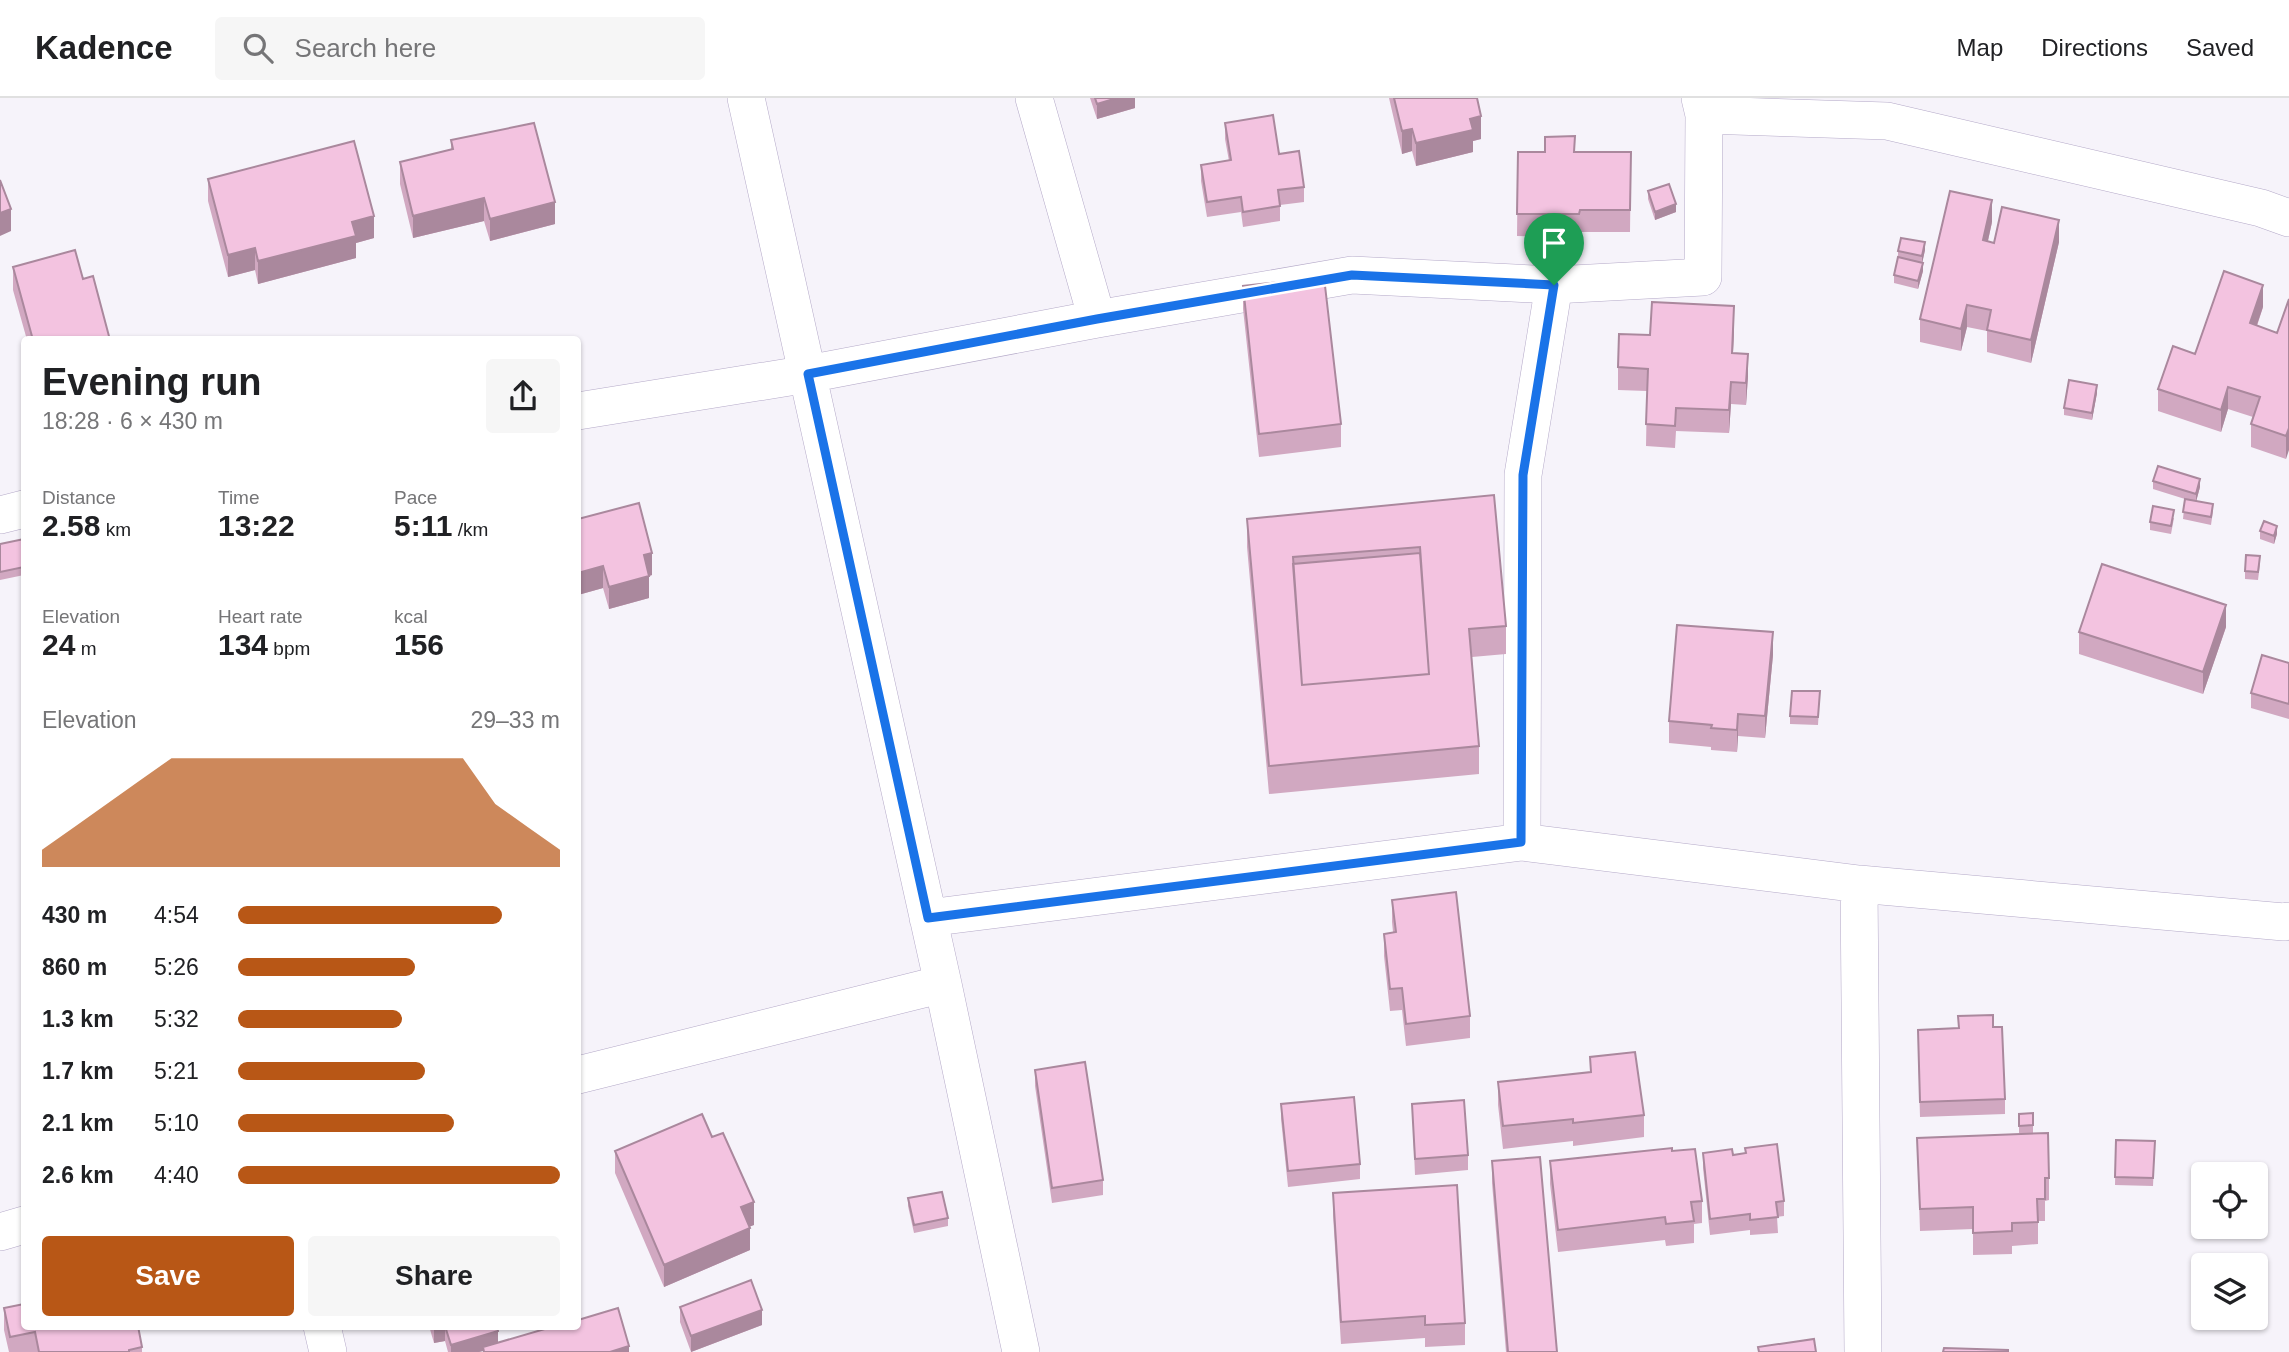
<!DOCTYPE html>
<meta charset="utf-8">
<style>
:root{--surface:#fff;--page:#f6f6f6;--text:#202124;--muted:#757577;--line:#e0e0e0;--accent:#b85716}
body{margin:0;font-family:Arial,sans-serif;background:var(--page);color:var(--text);height:100vh;display:flex;flex-direction:column;font-size:26px;white-space:nowrap}
*{box-sizing:border-box;margin:0}
p{font-size:23px;color:var(--muted)}
.icon{flex:none;width:38px;height:38px;fill:none;stroke:currentColor;stroke-width:2;stroke-linecap:round;stroke-linejoin:round}
.map{position:relative;flex:1;overflow:hidden}
.details{position:absolute;left:21px;top:238px;width:560px;height:994px;display:flex;flex-direction:column;background:var(--surface);border-radius:7px;box-shadow:0 2px 5px #0004}
.details>*{flex:none}
.buttons{position:absolute;left:2191px;top:1064px;display:grid;gap:14px}
.buttons a{display:grid;place-items:center;width:77px;height:77px;border-radius:7px;background:var(--surface);box-shadow:0 2px 5px #0004;font-size:35px}
.pin{position:absolute;display:grid;place-items:center;width:60px;height:60px;color:#fff;margin:-72px -30px;border-radius:50% 50% 50% 0;rotate:-45deg;box-shadow:0 0 7px #0007}
.pin .icon{rotate:45deg}
.round{display:grid;place-items:center;flex:none;width:74px;height:74px;border-radius:7px;background:var(--page)}
.headline{display:flex;align-items:center;justify-content:space-between;height:119px;padding:0 21px}
h1{font-size:38px;font-weight:600;line-height:52px}
.stats{display:grid;grid-template-columns:repeat(3,1fr);gap:10px;height:119px;padding:7px 21px}
.stats div{display:grid;align-content:center}
.stats b{font-size:30px;font-weight:600}
.stats small{font-size:19px;font-weight:400}
.stats p{font-size:19px}
.chart{height:196px;padding:14px 21px}
.chart p{display:flex;justify-content:space-between}
.chart svg{width:100%;height:126px;margin-top:7px;fill:var(--accent);opacity:.7}
.action{display:flex;gap:14px;margin-top:auto;padding:14px 21px}
.action a{flex:1;height:80px;border-radius:7px;background:var(--accent);color:#fff;font-size:28px;font-weight:600;line-height:80px;text-align:center}
.action a+a{background:var(--page);color:var(--text)}
ul{padding:0 21px;list-style:none;font-size:23px}
li{display:grid;grid-template-columns:112px 84px 1fr;align-items:center;height:52px}
li i{height:18px;border-radius:9px;background:var(--accent)}
header{display:flex;align-items:center;gap:42px;box-sizing:border-box;height:98px;padding:0 35px;background:var(--surface);border-bottom:2px solid var(--line)}
header strong{font-size:33px}
nav{display:flex;gap:38px;margin-inline-start:auto;font-size:24px}
.search{width:490px;height:63px;background:var(--page);display:flex;align-items:center;gap:18px;box-sizing:border-box;padding:0 24px;border-radius:7px;color:var(--muted);font-size:26px}
.map>svg:first-child{display:block}
</style>
<header>
<strong>Kadence</strong>
<div class="search"><svg class="icon" aria-label="search" viewBox="0 0 24 24"><circle cx="10" cy="10" r="6"/><path d="M15 15l6 6"/></svg>Search here</div>
<nav><a>Map</a><a>Directions</a><a>Saved</a></nav>
</header>
<div class="map">
<svg width="2289" height="1254" viewBox="0 0 2289 1254">
<rect width="100%" height="100%" fill="#f6f3fa"/>
<g fill="none" stroke-linecap="round" stroke-linejoin="round">
<!-- minor casing -->
<g stroke="#b4a9c8" stroke-width="38">
<path id="minor" d="M746,0L943,886L1021,1254
M1034,0L1097,221
M1704,17L1887,23L2261,110L2289,120
M578,313L808,276L1097,221L1352,177L1554,187L1703,179L1704,17L1700,0
M0,417L24,411
M1522,744L1523,377L1554,187
M1859,786L1863,1254
M928,820L1522,744L1859,786L2284,824L2289,823
M578,977L943,886
M0,1134L24,1127
M322,1228L328,1254"/>
</g>
<!-- minor -->
<use href="#minor" stroke="#fff" stroke-width="37"/>
</g>
<!-- wall -->
<path fill="#d1a8c1" d="M1090,0H1135V10L1097,21Z
M1389,0H1477L1481,41L1473,43V54L1416,68L1412,53L1402,56Z
M1225,25L1279,56L1304,89V104L1280,107V123L1243,129L1241,114L1207,119L1201,83V67L1229,63L1225,41Z
M451,42L555,126L490,143L484,123L413,140L400,86V64L451,51Z
M1518,54H1631L1630,134H1580L1579,139L1517,138Z
M208,81L374,140L356,145V160L258,186L255,172L228,179L208,103Z
M1648,93L1676,114L1655,122L1648,101Z
M1992,124L1988,143L1994,145L2059,144L2031,265L1987,254V233L1967,229L1961,253L1920,244V221Z
M1925,152L1922,165L1923,173L1918,191L1894,185V177L1898,161V153Z
M13,169L83,181L110,242H27L13,192Z
M1243,188L1341,326V349L1259,359L1243,211Z
M2289,201L2286,361L2251,349V326L2253,319L2228,311L2221,334L2158,313V291L2195,256L2263,209L2257,228L2277,235Z
M1734,230L1733,255L1748,278L1746,307L1731,306L1729,335L1676,333L1675,350L1646,348L1647,293L1618,292V269L1650,237Z
M2097,295L2092,322L2064,317V310Z
M2153,383L2200,389L2196,403L2213,413L2211,427L2183,421L2185,401L2153,391Z
M1494,397L1506,528V556L1472,559L1479,648V676L1269,696L1247,449V421Z
M2174,420L2171,436L2150,432V424Z
M578,421L652,477L649,478V500L609,511L603,490L578,497Z
M2260,433L2277,436L2274,446L2260,441Z
M24,441V477L0,482V446Z
M2260,466L2258,482L2245,481V473Z
M2226,529L2203,596L2079,556V534Z
M1773,557L1765,640L1738,638L1737,654L1711,652V649L1669,645V623Z
M2289,565V621L2251,610V595Z
M1820,593L1818,627L1790,626V618Z
M1392,802L1470,918V940L1406,948L1402,912L1390,913L1384,858V836L1393,834L1392,824Z
M1958,918L1993,929L2005,1001V1016L1920,1019L1918,948L1958,930Z
M1590,959L1644,1017V1039L1573,1048V1043L1503,1051L1498,1007V984L1590,974Z
M1035,972L1103,1082V1097L1052,1105L1035,988Z
M1281,1006L1360,1066V1081L1288,1089L1281,1021Z
M1412,1006L1468,1057V1072L1415,1077Z
M2033,1015V1035H2019V1016Z
M712,1039L754,1127L749,1128L750,1152L664,1189L615,1075V1053Z
M1917,1040L2049,1080V1102L2045,1103V1123H2038V1146L2012,1148V1156L1973,1157V1131L1920,1133Z
M2116,1042L2155,1043L2153,1088L2115,1087Z
M1745,1050L1784,1103V1118L1777,1119L1778,1135L1750,1137V1132L1710,1137L1703,1070V1055L1733,1057L1745,1055Z
M1672,1053L1702,1103V1125L1694,1126V1145L1666,1148L1665,1142L1558,1154L1550,1086V1063Z
M1492,1063L1557,1254H1506L1492,1085Z
M1333,1095L1465,1225V1247L1425,1249V1240L1341,1246L1333,1117Z
M908,1100L948,1120V1128L914,1135L908,1108Z
M680,1209L762,1227L691,1254L680,1224Z
M4,1210L142,1249V1254H9L4,1232Z
M429,1228H497L498,1245L629,1254H483V1253L479,1254H448L445,1243L434,1245Z"/>
<!-- shaded-wall -->
<path fill="#aa889d" d="M1117,0H1135V10L1097,21V6Z
M1481,18V41L1473,43V54L1416,68V45L1470,21Z
M1412,31V53L1402,56V33Z
M484,100V123L413,140V118Z
M1992,102V124L1983,165V142Z
M555,104V126L490,143V121Z
M1676,106V114L1655,122V114Z
M11,111V133L0,138V115Z
M374,118V140L356,145V160L258,186V163L352,124Z
M2059,122V144L2031,265V242Z
M1925,144V152L1922,166V158Z
M255,150V172L228,179V157Z
M1923,165V173L1918,191V183Z
M2263,187V209L2250,247V225Z
M1967,207V229L1961,253V231Z
M1734,208V230L1732,277V255Z
M1748,256V278L1746,307V285Z
M1731,284V306L1729,335V312Z
M2097,287V295L2092,322V315Z
M2228,289V311L2221,334V312Z
M2289,330V352L2286,361V338Z
M2200,381V389L2196,404V396Z
M2277,428V436L2274,446V438Z
M652,455V477L649,478V500L609,511V489L644,457Z
M603,468V490L578,497V475Z
M2226,507V529L2203,596V574Z
M1773,534V557L1765,640V618Z
M1738,616V638L1737,654V632Z
M754,1104V1127L741,1132V1109Z
M750,1130V1152L664,1189V1167Z
M762,1212V1227L691,1254V1238Z
M440,1228H445V1243L434,1245V1230Z
M498,1233V1248L483,1249V1253L479,1254H451V1247Z
M629,1248V1254H610Z"/>
<!-- building -->
<path fill="#f3c3e0" stroke="#aa889d" stroke-width="2" fill-rule="evenodd" d="M1095,0H1117L1097,6Z
M1394,0H1477L1481,18L1470,21L1473,32L1416,45L1412,31L1402,33Z
M1273,17L1279,56L1299,53L1304,89L1278,92L1280,108L1243,114L1241,99L1207,104L1201,67L1231,62L1225,25Z
M534,25L555,104L490,121L484,100L413,118L400,64L453,51L451,42Z
M1575,38L1574,54H1631L1630,112H1580L1579,116H1517L1518,54H1545V39Z
M354,43L374,118L352,124L356,138L258,163L255,150L228,157L208,81Z
M0,82L11,111L0,115Z
M1669,86L1676,106L1655,114L1648,93Z
M1950,93L1992,102L1983,142L1994,145L2002,109L2059,122L2031,242L1987,232L1991,212L1967,207L1961,231L1920,221Z
M1901,140L1925,144L1922,158L1898,153Z
M75,152L83,181L93,178L110,242H33L13,169Z
M1898,159L1923,165L1918,183L1894,177Z
M2224,173L2263,187L2250,225L2277,235L2289,201V330L2286,338L2251,326L2260,299L2228,289L2221,312L2158,291L2173,248L2195,256Z
M1324,179L1341,326L1259,336L1243,188Z
M1652,204L1734,208L1732,255L1748,256L1746,285L1731,284L1729,312L1676,310L1675,328L1646,326L1648,271L1618,269L1619,236L1650,237Z
M2069,282L2097,287L2092,315L2064,310Z
M2158,368L2200,381L2196,396L2153,383Z
M1494,397L1506,528L1469,531L1479,648L1269,668L1247,421ZM1420,449L1429,576L1302,587L1293,459Z
M2185,401L2213,406L2211,419L2183,414Z
M639,405L652,455L644,457L649,478L609,489L603,468L578,475V421Z
M2153,408L2174,412L2171,428L2150,424Z
M2264,423L2277,428L2274,438L2260,433Z
M24,441V469L0,474V446Z
M1420,455L1429,576L1302,587L1293,466Z
M2246,457L2260,458L2258,474L2245,473Z
M2102,466L2226,507L2203,574L2079,534Z
M1677,527L1773,534L1765,618L1738,616L1737,632L1711,630L1712,627L1669,623Z
M2262,557L2289,565V606L2251,595Z
M1792,593H1820L1818,619L1790,618Z
M1456,794L1470,918L1406,926L1402,890L1390,891L1384,836L1396,834L1392,802Z
M1993,917V929H2002L2005,1001L1920,1004L1918,932L1959,930L1958,918Z
M1635,954L1644,1017L1573,1025V1021L1503,1028L1498,984L1591,974L1590,959Z
M1085,964L1103,1082L1052,1090L1035,972Z
M1354,999L1360,1066L1288,1073L1281,1006Z
M1464,1002L1468,1057L1415,1061L1412,1006Z
M2033,1015V1027L2019,1028V1016Z
M702,1016L712,1039L723,1035L754,1104L741,1109L750,1130L664,1167L615,1053Z
M2048,1035L2049,1080H2045V1101H2037L2038,1124L2012,1125V1133L1973,1135V1109L1920,1111L1917,1040Z
M2116,1042L2155,1043L2153,1080L2115,1079Z
M1777,1046L1784,1103L1776,1104L1778,1119L1750,1122V1116L1710,1121L1703,1055L1732,1051L1733,1057L1746,1055L1745,1050Z
M1672,1050V1053L1695,1051L1702,1103L1691,1104L1694,1123L1666,1126L1665,1119L1558,1132L1550,1063Z
M1540,1059L1557,1254H1508L1492,1063Z
M1457,1087L1465,1225L1425,1227V1218L1341,1224L1333,1095Z
M942,1094L948,1120L914,1127L908,1100Z
M751,1182L762,1212L691,1238L680,1209Z
M24,1206V1228H138L142,1249L129,1252V1254H39L35,1234L10,1239L4,1210Z
M618,1210L629,1248L610,1254H484L483,1249L555,1228H578V1222Z
M445,1228H497L498,1233L451,1247Z
M1814,1241L1816,1254H1759L1758,1249Z
M1944,1250L2008,1252V1254H1943Z"/>
<g fill="none" stroke-linecap="round" stroke-linejoin="round">
<!-- route casing -->
<g stroke="#fff" stroke-width="14">
<path id="route" d="M1352,177L1554,187L1523,377L1521,744L928,820L808,276L1097,221Z"/>
</g>
<!-- route -->
<use href="#route" stroke="#1a73e8" stroke-width="9"/>
</g>
</svg>
<div class="buttons">
<a><svg class="icon" aria-label="locate" viewBox="0 0 24 24"><circle cx="12" cy="12" r="6"/><path d="M12 2v4M12 18v4M2 12h4M18 12h4"/></svg></a>
<a><svg class="icon" aria-label="layers" viewBox="0 0 24 24"><path d="M12 4l9 5-9 5-9-5zM3 14l9 5 9-5"/></svg></a>
</div>
<div class="pin" style="left:1554px;top:187px;background:#1e9e55"><svg class="icon" aria-label="arrive" viewBox="0 0 24 24"><path d="M6 21V4h12l-3 4 3 4H6"/></svg></div>
<section class="details">
<div class="headline"><div><h1>Evening run</h1><p>18:28 · 6 × 430 m</p></div><a class="round"><svg class="icon" aria-label="share" viewBox="0 0 24 24"><path d="M12 15V3M7 8l5-5 5 5M5 13v7h14v-7"/></svg></a></div>
<div class="stats">
<div><p>Distance</p><b>2.58<small> km</small></b></div>
<div><p>Time</p><b>13:22</b></div>
<div><p>Pace</p><b>5:11<small> /km</small></b></div>
</div>
<div class="stats">
<div><p>Elevation</p><b>24<small> m</small></b></div>
<div><p>Heart rate</p><b>134<small> bpm</small></b></div>
<div><p>kcal</p><b>156</b></div>
</div>
<div class="chart"><p><span>Elevation</span>29–33 m</p>
<svg viewBox="0 0 160 44" preserveAspectRatio="none"><path d="M0 44V38L10 30L20 22L30 14L40 6L50 6L60 6L70 6L80 6L90 6L100 6L110 6L120 6L130 6L140 22L150 30L160 38V44z"/></svg>
</div>
<ul>
<li><b>430 m</b>4:54<i style="width:82%"></i></li>
<li><b>860 m</b>5:26<i style="width:55%"></i></li>
<li><b>1.3 km</b>5:32<i style="width:51%"></i></li>
<li><b>1.7 km</b>5:21<i style="width:58%"></i></li>
<li><b>2.1 km</b>5:10<i style="width:67%"></i></li>
<li><b>2.6 km</b>4:40<i style="width:100%"></i></li>
</ul>
<div class="action"><a>Save</a><a>Share</a></div>
</section>
</div>
